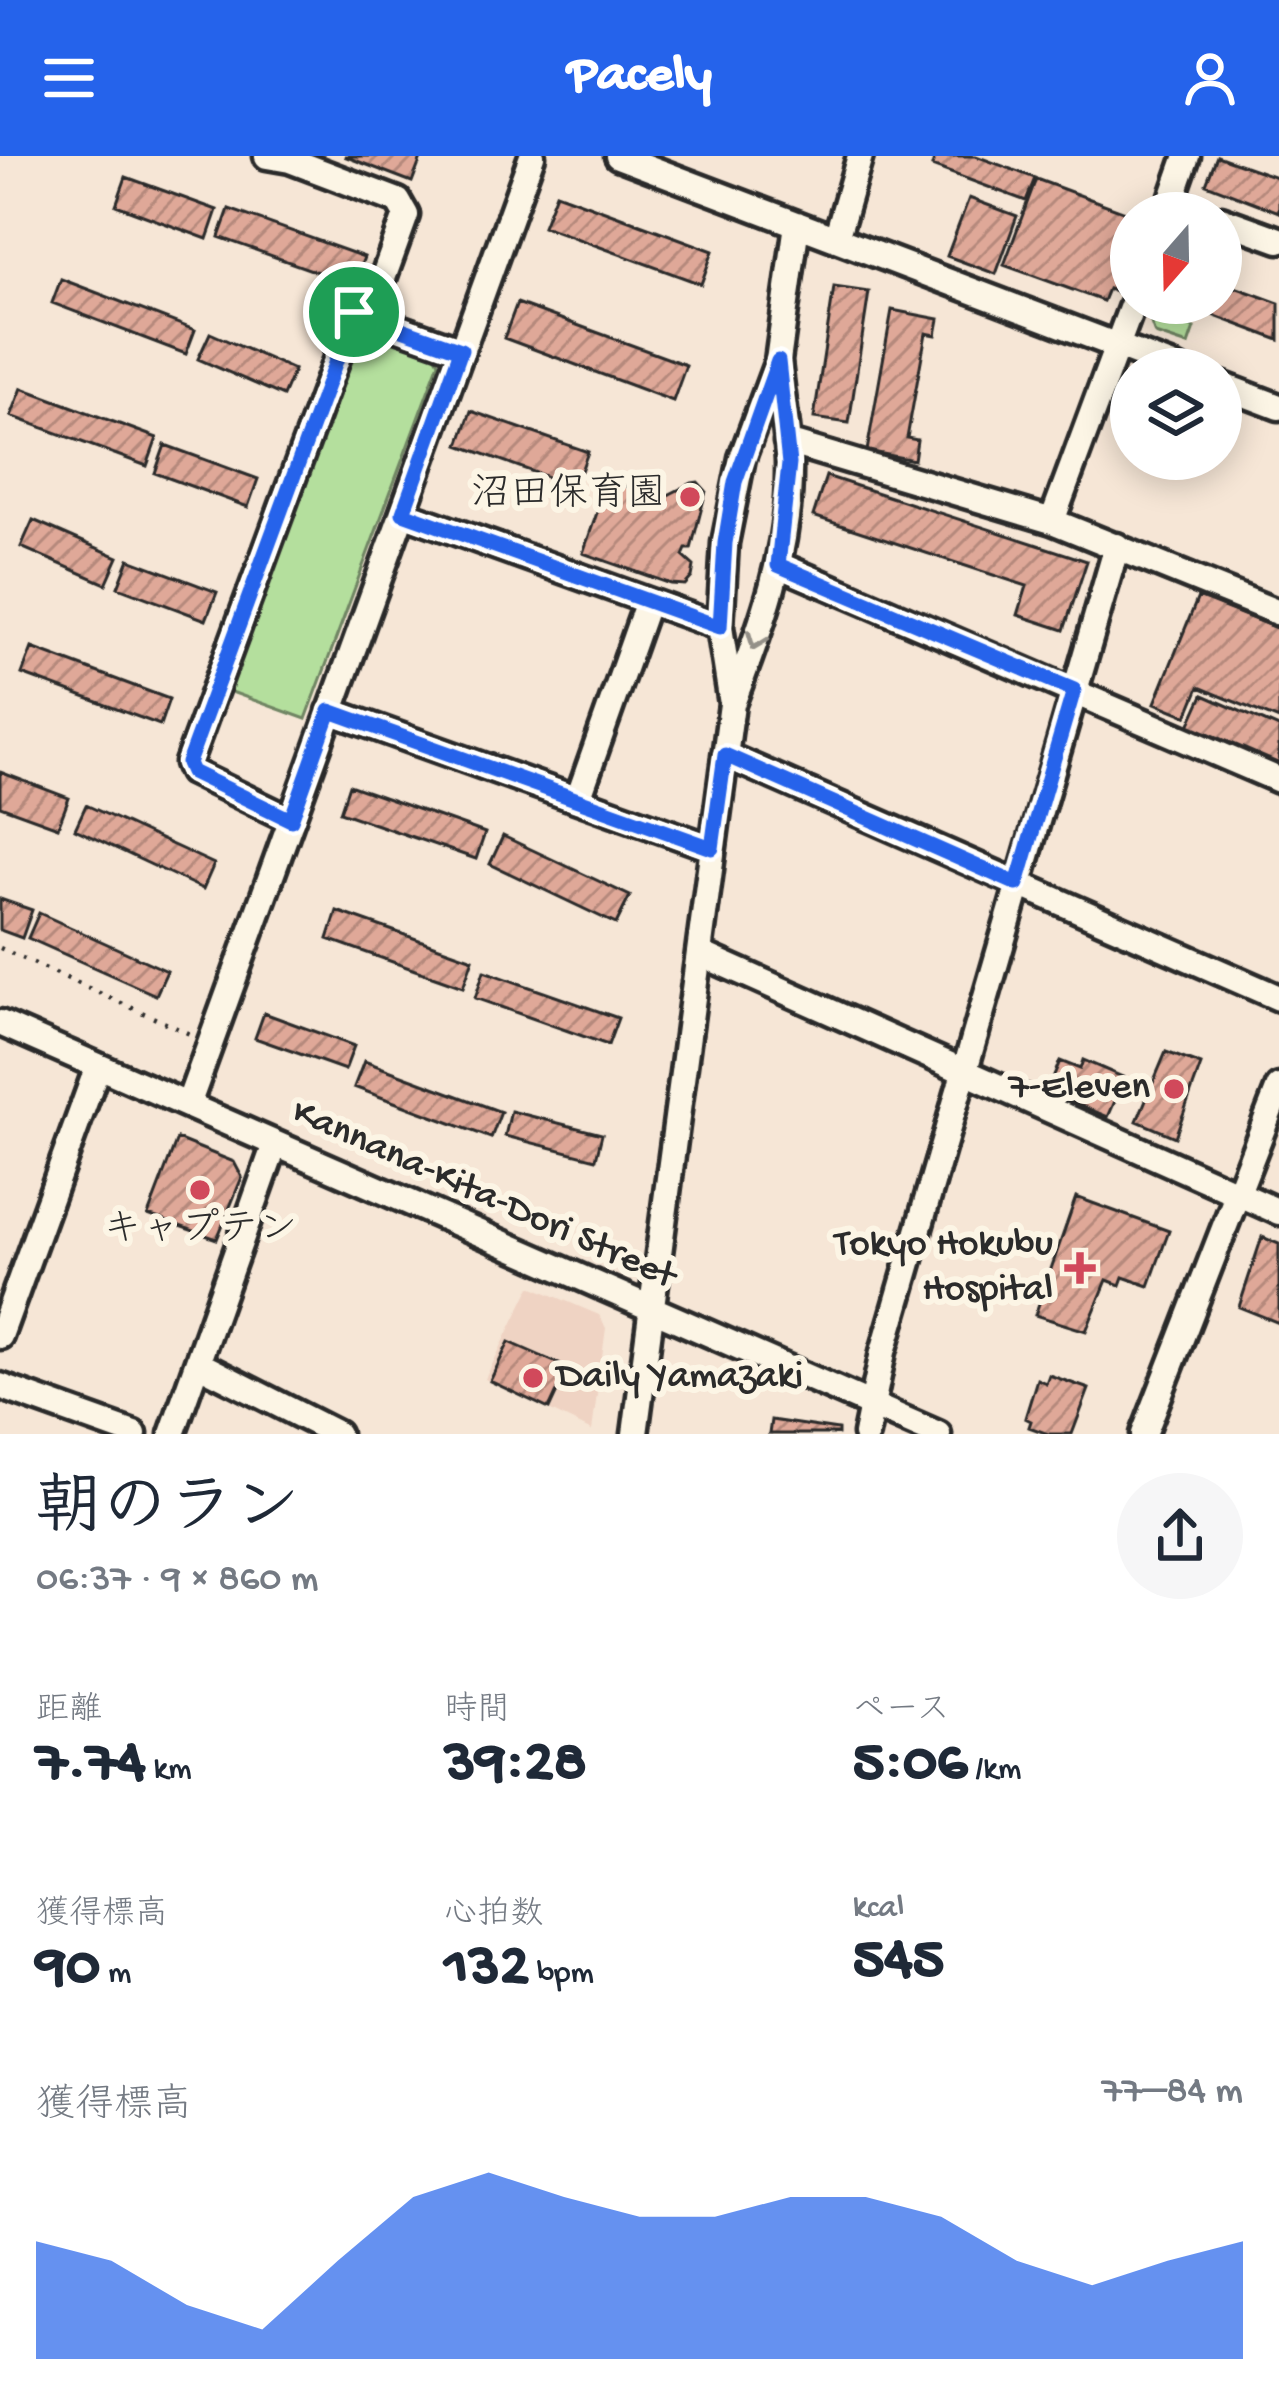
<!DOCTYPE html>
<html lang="ja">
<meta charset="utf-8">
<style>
:root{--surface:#fff;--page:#f6f6f7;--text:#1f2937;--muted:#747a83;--accent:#2563eb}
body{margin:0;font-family:"Gochi Hand","Klee One",sans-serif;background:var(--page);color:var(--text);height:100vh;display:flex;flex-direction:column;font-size:45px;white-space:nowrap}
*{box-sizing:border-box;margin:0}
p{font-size:39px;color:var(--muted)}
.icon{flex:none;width:66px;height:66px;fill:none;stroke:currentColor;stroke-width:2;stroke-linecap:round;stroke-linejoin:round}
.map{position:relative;height:1278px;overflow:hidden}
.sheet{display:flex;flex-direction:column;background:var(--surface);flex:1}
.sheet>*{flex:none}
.needle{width:78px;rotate:200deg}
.tools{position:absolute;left:1110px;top:36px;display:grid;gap:24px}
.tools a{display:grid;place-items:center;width:132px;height:132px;border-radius:50%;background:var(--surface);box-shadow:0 6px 30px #0003;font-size:60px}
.pin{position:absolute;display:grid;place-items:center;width:102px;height:102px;color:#fff;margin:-51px;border:6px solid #fff;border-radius:50%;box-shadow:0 3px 12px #0007}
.round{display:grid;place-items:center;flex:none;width:126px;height:126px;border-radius:63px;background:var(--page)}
.overview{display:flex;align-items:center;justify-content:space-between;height:204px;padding:0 36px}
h1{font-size:66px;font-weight:700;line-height:90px}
.metrics{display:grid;grid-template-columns:repeat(3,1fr);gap:18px;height:204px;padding:12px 36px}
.metrics div{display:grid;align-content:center}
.metrics b{font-size:60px;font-weight:700}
.metrics small{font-size:33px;font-weight:400}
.metrics p{font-size:33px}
.chart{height:336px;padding:24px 36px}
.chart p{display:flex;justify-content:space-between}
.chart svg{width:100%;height:216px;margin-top:12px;fill:var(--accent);opacity:.7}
header{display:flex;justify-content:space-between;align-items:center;height:156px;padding:0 36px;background:var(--accent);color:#fff;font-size:54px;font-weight:700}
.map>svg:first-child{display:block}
</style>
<header><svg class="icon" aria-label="menu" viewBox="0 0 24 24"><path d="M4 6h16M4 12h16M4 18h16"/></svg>Pacely<svg class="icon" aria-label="person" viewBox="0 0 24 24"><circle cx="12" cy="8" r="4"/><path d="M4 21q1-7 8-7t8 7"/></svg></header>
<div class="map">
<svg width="1279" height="1278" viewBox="0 0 1279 1278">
<defs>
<pattern id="building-hatch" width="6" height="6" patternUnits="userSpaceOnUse" patternTransform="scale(3)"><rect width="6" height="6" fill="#dfa898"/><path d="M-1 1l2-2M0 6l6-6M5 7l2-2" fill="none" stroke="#b5897c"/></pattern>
</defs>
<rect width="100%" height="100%" fill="#f6e6d6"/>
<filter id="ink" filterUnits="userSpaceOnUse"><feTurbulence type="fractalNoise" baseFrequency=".00833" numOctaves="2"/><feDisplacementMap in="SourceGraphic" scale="24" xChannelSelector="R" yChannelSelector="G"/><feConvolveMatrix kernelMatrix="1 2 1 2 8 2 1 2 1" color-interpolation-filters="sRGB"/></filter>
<g filter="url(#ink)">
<!-- built -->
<path fill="#efd3c3" d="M531,1130L599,1159L606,1172L592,1275L485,1223Z"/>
<!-- green -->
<path fill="#b4df9d" stroke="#708564" stroke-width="3" d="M1152,147H1196L1188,169L1194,172L1188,189L1155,178L1148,159Z
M363,172L435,199L439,206L306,563L226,534L357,175Z"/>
<!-- building -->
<path fill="url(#building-hatch)" stroke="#2b2b2b" stroke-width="3" d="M344,0H422L412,26Z
M935,0H976L1035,22L1026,45L932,10Z
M1217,0L1279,22V56L1206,28Z
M126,21L217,54L207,83L116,49Z
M1036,23L1131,58V94L1116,136L1108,133L1103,145L1004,109Z
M556,37L713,95L701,128L543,70Z
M969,42L1017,60L996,118L947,100Z
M229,53L364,101L354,129L219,81Z
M61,123L195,174L186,198L52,147Z
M1221,126L1279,147V184L1202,155L1205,147H1221Z
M834,131L869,136L849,267L814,262Z
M517,147L686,209L673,245L504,182Z
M892,154L939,163L936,179L926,177L907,282L917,284L914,304L867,295Z
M210,177L294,214L283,240L198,203Z
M22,232L157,282L147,310L11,260Z
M471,255L588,296L575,331L459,289Z
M165,289L258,323L248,351L155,317Z
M826,320L1087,405L1064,474L1018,459L1027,430L813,360Z
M608,325L662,342L692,327L698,326L706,335L691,393H686L683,400L694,410L692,421L685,429L671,428L583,397Z
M33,364L118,401L106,428L21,391Z
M129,403L217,436L206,464L118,431Z
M1198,441L1279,473V564L1199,531L1187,560L1155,547Z
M32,492L169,543L160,569L22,518Z
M1203,539L1279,572V609L1189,570Z
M0,616L69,642L58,671L0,650Z
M349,629L485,677L476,703L340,656Z
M86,649L214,708L203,733L75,673Z
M503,680L630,740L616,768L490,708Z
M0,743L32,754L22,782L0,774Z
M337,755L473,803L463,831L328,783Z
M39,757L167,815L156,839L28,782Z
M484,815L618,862L608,889L475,842Z
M264,857L354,890L345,914L255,882Z
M1166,896L1201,909L1175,981L1137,965Z
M1083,904L1125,922L1108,961L1047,936L1060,905L1080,913Z
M364,905L501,956L491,982L354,931Z
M511,955L602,978L596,1003L505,980Z
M177,983L234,1006L242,1021L217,1083L148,1059Z
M1076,1041L1169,1075L1149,1130L1123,1121L1120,1129L1107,1124L1086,1175L1035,1159Z
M1262,1081L1279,1088V1167L1239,1151Z
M509,1186L568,1212L549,1253L490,1225Z
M1049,1219L1089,1233L1072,1278H1048L1029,1271L1031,1265L1025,1262L1037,1223L1046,1227Z
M771,1264L838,1274V1278H769Z"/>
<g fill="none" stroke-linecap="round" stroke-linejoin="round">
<!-- minor casing -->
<g stroke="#2b2b2b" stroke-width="33">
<path id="minor" d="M267,0L290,4L398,45L406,59L369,161
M618,0L1178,213
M1172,45L1205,57
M1167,57L1187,0
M1221,63L1279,84
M836,83L860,0
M778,205C781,238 788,273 789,306C791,391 762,470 732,548L720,471L725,387L742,302L778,205L797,68
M1221,229L1279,251
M787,286L1052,365L1279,457
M403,357L720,471
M1052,365L1133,147
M779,409L1279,624
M330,555L712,692
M725,599L1279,842
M578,643L648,445
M291,664L192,616L188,607L354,156L462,194
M699,797L1279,1056
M0,867L938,1278
M188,949L532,0
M0,1180L98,910
M199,1208L337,1278
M0,1230L134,1278
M172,1278L275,988
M635,1278L732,548
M866,1278L883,1196L1117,390
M1144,1278L1279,931"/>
</g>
<!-- path -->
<path stroke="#2b2b2b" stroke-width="4.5" stroke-dasharray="3 9" stroke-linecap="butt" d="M0,792L192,879"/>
<!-- minor -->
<use href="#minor" stroke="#fcf5e5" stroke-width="24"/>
</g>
<!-- one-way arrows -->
<defs><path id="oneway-chevron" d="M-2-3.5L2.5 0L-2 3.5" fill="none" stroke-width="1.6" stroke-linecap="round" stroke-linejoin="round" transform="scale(3)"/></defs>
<use stroke="#949088" href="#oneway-chevron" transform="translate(756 485) rotate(111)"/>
</g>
<g fill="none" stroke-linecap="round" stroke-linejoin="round" filter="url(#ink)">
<!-- route casing -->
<g stroke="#fff" stroke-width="24">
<path id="route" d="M354,156L461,194L403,357L720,471L725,387L735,326L778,205L789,308L778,409L1074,534L1017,728L725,599L712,692L330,555L291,664L192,616L188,607Z"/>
</g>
<!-- route -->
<use href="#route" stroke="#2563eb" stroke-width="15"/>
</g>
<!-- markers -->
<g fill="#d1495b" stroke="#fcf5e5" stroke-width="4.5">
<circle cx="690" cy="341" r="12"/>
<circle cx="1174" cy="933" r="12"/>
<circle cx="200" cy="1034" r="12"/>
<path d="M1074 1094h12v12h12v12h-12v12h-12v-12h-12v-12h12z"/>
<circle cx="533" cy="1222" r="12"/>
</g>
<g text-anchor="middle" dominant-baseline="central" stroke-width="12" stroke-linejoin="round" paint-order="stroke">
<!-- poi labels -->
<g font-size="39" fill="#2b2b2b" stroke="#fcf5e5" text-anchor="end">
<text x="666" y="341">沼田保育園</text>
<text x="1150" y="933">7-Eleven</text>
<text x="200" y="1076" text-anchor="middle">キャプテン</text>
<text x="1053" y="1090">Tokyo Hokubu<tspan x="1053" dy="45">Hospital</tspan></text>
<text x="557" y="1222" text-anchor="start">Daily Yamazaki</text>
</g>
<!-- street labels -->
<g font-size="39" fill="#2b2b2b" stroke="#fcf5e5">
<text transform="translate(483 1040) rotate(24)">Kannana-Kita-Dori Street</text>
</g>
</g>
</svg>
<div class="tools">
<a><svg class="needle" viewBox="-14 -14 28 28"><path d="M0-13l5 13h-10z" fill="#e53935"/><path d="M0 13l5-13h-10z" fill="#747a83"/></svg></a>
<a><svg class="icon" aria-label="layers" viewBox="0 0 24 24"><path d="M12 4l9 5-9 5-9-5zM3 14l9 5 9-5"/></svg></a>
</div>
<div class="pin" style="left:354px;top:156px;background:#1e9e55"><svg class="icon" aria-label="arrive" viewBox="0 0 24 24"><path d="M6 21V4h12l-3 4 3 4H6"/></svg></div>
</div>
<section class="sheet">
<div class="overview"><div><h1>朝のラン</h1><p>06:37 · 9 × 860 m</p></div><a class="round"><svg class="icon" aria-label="share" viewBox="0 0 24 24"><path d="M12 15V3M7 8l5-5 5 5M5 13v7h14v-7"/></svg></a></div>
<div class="metrics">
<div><p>距離</p><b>7.74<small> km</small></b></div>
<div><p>時間</p><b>39:28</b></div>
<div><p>ペース</p><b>5:06<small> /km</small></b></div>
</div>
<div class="metrics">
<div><p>獲得標高</p><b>90<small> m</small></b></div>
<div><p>心拍数</p><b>132<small> bpm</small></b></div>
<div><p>kcal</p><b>545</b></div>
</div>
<div class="chart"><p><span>獲得標高</span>77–84 m</p>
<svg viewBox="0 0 160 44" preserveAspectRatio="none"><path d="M0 44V20L10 24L20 33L30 38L40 24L50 11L60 6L70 11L80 15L90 15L100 11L110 11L120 15L130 24L140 29L150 24L160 20V44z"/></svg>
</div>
</section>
